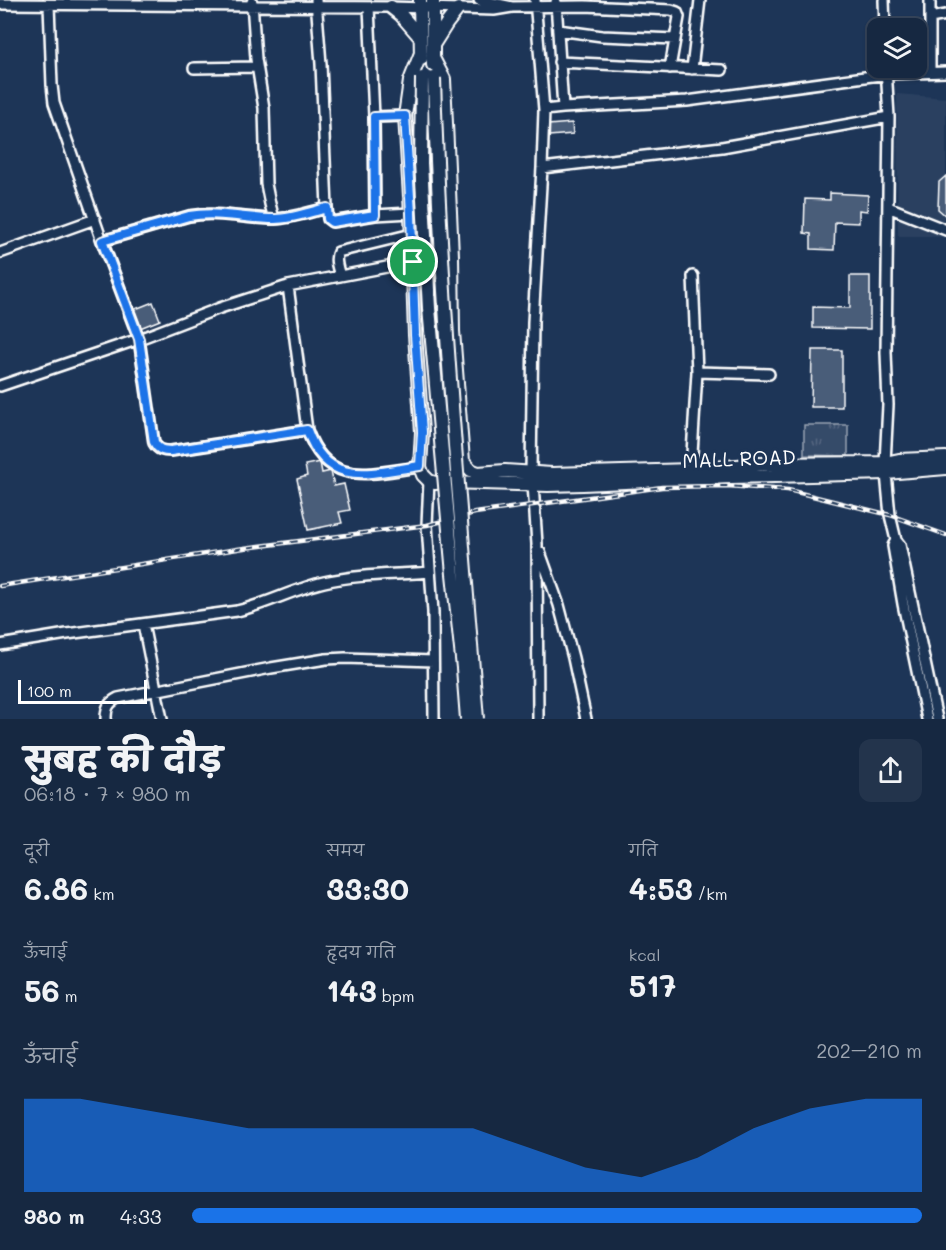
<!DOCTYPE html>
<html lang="hi">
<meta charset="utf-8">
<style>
:root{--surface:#162841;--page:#23344c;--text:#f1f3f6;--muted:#9ea6b1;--line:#35445a;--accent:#1a73e8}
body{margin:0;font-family:Mali,"Playpen Sans Deva",sans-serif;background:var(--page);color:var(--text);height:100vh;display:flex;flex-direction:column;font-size:22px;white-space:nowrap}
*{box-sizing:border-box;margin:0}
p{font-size:20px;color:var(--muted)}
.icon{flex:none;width:33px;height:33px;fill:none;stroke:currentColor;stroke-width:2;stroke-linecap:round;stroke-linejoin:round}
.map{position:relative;height:719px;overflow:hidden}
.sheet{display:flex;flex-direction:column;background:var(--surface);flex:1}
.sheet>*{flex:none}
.buttons{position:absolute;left:867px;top:18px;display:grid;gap:12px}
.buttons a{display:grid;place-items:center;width:60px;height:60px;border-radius:12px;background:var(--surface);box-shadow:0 2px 4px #0004,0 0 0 2px var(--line);font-size:30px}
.scale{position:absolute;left:18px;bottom:15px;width:129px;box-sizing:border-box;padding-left:6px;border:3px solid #fff;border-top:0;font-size:16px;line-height:21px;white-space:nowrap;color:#fff;-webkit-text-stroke:4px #1d3557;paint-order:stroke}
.pin{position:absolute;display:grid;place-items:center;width:51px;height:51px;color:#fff;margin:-26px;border:3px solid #fff;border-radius:50%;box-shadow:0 2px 6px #0007}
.round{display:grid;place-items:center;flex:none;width:63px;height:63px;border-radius:12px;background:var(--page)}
.headline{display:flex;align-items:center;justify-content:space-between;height:102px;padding:0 24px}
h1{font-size:33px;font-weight:800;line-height:45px}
.figures{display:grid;grid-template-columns:repeat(3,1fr);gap:9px;height:102px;padding:6px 24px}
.figures div{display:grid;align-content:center}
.figures b{font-size:30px;font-weight:800}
.figures small{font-size:16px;font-weight:400}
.figures p{font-size:16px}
.chart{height:168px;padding:12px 24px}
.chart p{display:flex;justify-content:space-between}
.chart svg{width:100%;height:108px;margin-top:6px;fill:var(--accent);opacity:.7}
ul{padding:0 24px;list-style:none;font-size:20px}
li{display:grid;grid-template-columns:96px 72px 1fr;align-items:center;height:45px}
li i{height:15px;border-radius:8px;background:var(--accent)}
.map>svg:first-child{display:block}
</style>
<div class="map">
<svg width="946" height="719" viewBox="0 0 946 719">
<defs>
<pattern id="grass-tufts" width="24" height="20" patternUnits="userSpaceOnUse" patternTransform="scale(1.5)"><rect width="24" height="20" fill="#364b69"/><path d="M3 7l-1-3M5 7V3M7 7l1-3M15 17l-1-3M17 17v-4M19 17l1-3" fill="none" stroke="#546680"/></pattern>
</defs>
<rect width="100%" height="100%" fill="#1d3557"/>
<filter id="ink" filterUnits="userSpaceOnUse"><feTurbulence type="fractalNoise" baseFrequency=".0167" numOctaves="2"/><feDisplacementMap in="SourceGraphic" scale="12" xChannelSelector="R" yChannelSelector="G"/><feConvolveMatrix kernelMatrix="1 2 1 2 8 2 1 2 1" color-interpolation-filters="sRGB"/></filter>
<g filter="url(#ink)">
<!-- built -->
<path fill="#2a4161" d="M897,94L946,98V237L898,236Z"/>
<!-- grass -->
<path fill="url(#grass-tufts)" stroke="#9aa5b4" stroke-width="1.5" d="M804,425H848V456L804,455Z"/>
<!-- building -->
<path fill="#4a5d79" stroke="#fff" stroke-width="1.5" d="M572,123L573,134L549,136L548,125Z
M946,176V216L938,209L939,182Z
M830,193L868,195L867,211L859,210V223L835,222L834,250L811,249V234L804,233L805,199L830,200Z
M850,276H870V329L813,328V307L850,308Z
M153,302L160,320L140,328L133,310Z
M812,350H842V407H811Z
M320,462L322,473L331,471L334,486L344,484L350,510L339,512L342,523L308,530L297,479L307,476L305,465Z"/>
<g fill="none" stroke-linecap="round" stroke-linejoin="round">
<!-- minor casing -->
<g stroke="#fff" stroke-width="14">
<path id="minor" d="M316,0L321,64L327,208
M479,0L512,7L585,6L671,10L677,12L679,17L670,68
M535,0L544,110L563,108L687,101L887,74L946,72
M884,0L885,28
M930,0V72
M252,2L256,59L264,108L266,184L270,204L274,219
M556,2L563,108
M0,4L391,7L494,10L512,7
M49,5L52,85L54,103L102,241L139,339L154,443C158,450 163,451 171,451L307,430C328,489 370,473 420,467
M369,7L374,117L375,215
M930,18L946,15
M558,30L602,36L675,39
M559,62L722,70
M194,68L257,67
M886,68L889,117L886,352L888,405L885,463L890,515L896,540L900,545L937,719
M692,69L700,0
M374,117L405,116
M542,168L722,147L889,117
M888,207L946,230
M102,241L189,216C219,211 246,219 275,219C292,218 310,212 327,208L328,219L332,222L375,215L411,213
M0,253L95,219
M340,276C338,269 334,259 338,252L412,234
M288,286L307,430
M697,372L769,374
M0,386L139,339L220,308L288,286L413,262L447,257
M691,470L697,372L693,276
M531,473L533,322L542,168L544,110
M429,481L427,525L433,612L434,719
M533,484L537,544L538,719
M896,540L893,546L903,604L927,719
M540,552L559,605L573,658L586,719
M143,624L162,719
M0,645L67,634L237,611C267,604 294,589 324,582C359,574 395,575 430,572
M106,719C106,708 108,703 118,698L271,668L326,659L345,658L433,661"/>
</g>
<!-- major casing -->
<g stroke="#fff" stroke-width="16">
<path id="major" d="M420,0L421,59
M433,0V65
M391,7L401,15L420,37
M433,45L447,23L458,9
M421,53L410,81L405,116L411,213L415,335L422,432L420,467L423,475L429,481L435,483L447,482L548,485L583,484L732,477L886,473L946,468
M433,58L444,79L452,256L453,331L463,461L471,470L478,473L505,471L552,474L691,470L760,464L885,463L899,460L946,458"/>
</g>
<!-- minor -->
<use href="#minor" stroke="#1d3557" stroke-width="9"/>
<!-- major -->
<use href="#major" stroke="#1d3557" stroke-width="12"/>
<!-- rail casing -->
<g stroke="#fff" stroke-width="4.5">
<path id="rail" d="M0,586L244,548L427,525L475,513L662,487L727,486L788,490L890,515L946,535"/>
</g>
<!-- rail -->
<use href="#rail" stroke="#1d3557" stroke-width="2" stroke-dasharray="7" stroke-linecap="butt"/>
<!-- major-bridge casing -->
<g stroke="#fff" stroke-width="16" stroke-linecap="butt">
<path id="major-bridge" d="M422,78L421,163L429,308L453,574L463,668L467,719
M434,78C440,292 460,505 477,719"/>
</g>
<!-- major-bridge -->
<use href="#major-bridge" stroke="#1d3557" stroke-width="12"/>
</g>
</g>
<g fill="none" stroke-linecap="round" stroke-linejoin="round" filter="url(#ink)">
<!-- route casing -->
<g stroke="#fff" stroke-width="12">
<path id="route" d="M405,116L411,213L415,335L422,432L420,466C370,473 328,489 307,430L171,451C163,451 158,450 154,442L139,339L102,241L189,216C219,211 246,219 275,219C292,219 310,212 327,208L328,219L332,222L375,215L374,117Z"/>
</g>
<!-- route -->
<use href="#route" stroke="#1a73e8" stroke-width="8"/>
</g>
<g text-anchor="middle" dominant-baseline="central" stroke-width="6" stroke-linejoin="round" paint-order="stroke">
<!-- street labels -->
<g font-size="20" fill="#fff" stroke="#1d3557">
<text transform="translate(739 458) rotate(-2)">MALL ROAD</text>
</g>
</g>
</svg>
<div class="buttons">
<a><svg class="icon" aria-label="layers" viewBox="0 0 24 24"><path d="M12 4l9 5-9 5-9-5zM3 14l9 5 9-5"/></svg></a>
</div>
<div class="scale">100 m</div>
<div class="pin" style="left:413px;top:262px;background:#1e9e55"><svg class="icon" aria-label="arrive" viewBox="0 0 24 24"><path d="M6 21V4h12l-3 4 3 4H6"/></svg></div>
</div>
<section class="sheet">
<div class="headline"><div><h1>सुबह की दौड़</h1><p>06:18 · 7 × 980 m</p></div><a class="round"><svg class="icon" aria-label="share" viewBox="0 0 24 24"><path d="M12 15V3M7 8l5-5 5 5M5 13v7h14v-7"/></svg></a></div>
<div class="figures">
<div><p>दूरी</p><b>6.86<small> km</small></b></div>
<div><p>समय</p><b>33:30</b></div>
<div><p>गति</p><b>4:53<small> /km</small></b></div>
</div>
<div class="figures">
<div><p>ऊँचाई</p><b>56<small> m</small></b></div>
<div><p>हृदय गति</p><b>143<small> bpm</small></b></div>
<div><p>kcal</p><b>517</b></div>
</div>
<div class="chart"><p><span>ऊँचाई</span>202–210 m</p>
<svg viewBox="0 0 160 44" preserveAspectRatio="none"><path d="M0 44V6L10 6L20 10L30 14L40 18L50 18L60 18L70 18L80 18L90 26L100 34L110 38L120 30L130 18L140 10L150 6L160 6V44z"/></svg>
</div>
<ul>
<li><b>980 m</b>4:33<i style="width:100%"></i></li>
</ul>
</section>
